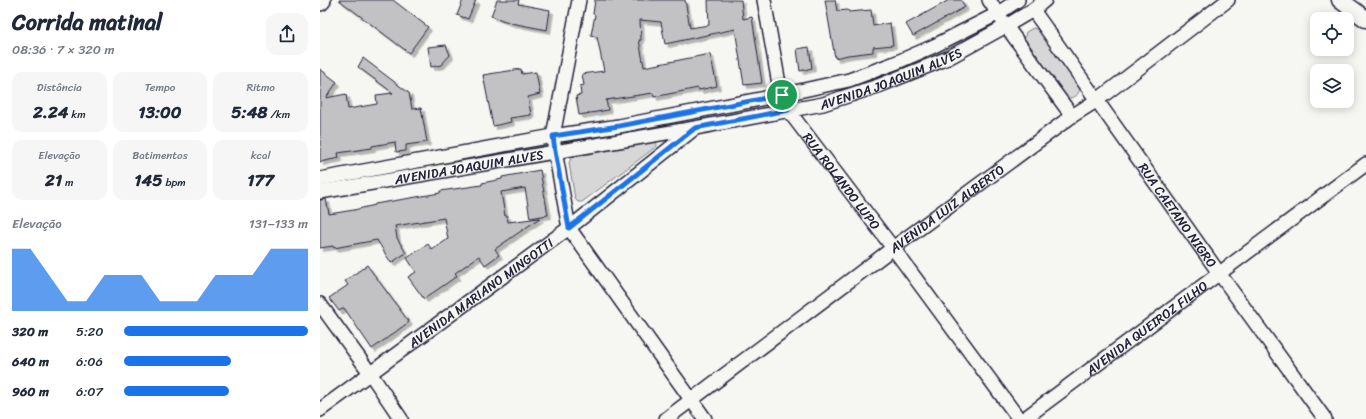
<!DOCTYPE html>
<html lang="pt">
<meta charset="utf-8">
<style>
:root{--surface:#fff;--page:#f6f6f7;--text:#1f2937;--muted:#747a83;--accent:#1a73e8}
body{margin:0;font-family:Sriracha,sans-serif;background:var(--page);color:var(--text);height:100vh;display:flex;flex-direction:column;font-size:15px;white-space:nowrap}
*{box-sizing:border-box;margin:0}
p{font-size:13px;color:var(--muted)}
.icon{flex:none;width:22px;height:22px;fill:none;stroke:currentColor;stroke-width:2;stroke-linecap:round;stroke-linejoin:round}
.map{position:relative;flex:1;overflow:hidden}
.details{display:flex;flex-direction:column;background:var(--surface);width:320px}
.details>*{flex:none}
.buttons{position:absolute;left:990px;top:12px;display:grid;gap:8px}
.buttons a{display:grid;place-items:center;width:44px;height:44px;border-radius:8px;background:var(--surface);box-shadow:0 2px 10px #0003;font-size:20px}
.pin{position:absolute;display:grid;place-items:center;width:34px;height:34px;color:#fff;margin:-17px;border:2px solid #fff;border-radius:50%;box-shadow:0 1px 4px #0007}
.round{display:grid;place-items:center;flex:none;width:42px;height:42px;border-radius:12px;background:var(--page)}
.summary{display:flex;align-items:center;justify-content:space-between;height:68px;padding:0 12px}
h1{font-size:22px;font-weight:800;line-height:30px}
.stats{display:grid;grid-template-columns:repeat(3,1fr);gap:6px;height:68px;padding:4px 12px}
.stats div{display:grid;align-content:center;border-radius:10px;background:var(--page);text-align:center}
.stats b{font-size:17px;font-weight:800}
.stats small{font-size:11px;font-weight:400}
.stats p{font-size:11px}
.chart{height:112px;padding:8px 12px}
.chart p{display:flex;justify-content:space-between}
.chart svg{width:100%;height:72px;margin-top:4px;fill:var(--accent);opacity:.7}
ul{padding:0 12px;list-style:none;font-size:13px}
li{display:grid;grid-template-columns:64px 48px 1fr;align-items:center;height:30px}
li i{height:10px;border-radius:5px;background:var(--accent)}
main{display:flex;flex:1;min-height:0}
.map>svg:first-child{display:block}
</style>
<main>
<section class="details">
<div class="summary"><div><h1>Corrida matinal</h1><p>08:36 · 7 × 320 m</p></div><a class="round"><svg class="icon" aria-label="share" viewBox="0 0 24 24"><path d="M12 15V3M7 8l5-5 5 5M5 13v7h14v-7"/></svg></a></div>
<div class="stats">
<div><p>Distância</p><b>2.24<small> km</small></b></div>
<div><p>Tempo</p><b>13:00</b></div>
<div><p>Ritmo</p><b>5:48<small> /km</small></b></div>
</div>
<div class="stats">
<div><p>Elevação</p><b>21<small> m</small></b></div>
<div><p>Batimentos</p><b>145<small> bpm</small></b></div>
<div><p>kcal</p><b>177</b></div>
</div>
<div class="chart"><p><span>Elevação</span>131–133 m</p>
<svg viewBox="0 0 160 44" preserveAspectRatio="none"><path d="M0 44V6L10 6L20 22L30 38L40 38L50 22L60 22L70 22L80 38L90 38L100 38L110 22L120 22L130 22L140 6L150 6L160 6V44z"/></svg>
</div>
<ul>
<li><b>320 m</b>5:20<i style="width:100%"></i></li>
<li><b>640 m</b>6:06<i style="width:58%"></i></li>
<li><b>960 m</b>6:07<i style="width:57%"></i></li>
</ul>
</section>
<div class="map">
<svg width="1046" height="419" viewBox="0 0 1046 419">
<defs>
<filter id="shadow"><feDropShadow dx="3.5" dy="3.5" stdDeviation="0" flood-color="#0004"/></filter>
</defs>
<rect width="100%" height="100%" fill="#f6f6f2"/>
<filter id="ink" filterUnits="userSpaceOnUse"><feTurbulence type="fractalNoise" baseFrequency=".025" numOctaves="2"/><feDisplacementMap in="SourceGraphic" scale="8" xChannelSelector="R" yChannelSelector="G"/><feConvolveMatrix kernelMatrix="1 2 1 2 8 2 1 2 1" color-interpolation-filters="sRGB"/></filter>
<g filter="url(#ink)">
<!-- green -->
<path fill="#d7d7d7" stroke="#7c7c89" d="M713,28L719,30L760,87C759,95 754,100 746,97L704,40L706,32Z
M335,142L337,144V146L262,202H258L255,199L249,163L252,156Z"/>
<!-- building -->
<path fill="#c2c2c4" stroke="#22223b" filter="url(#shadow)" d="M19,0H73L108,27L89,53Z
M143,0H156L148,19L137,15Z
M177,0H199L198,4L230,10L227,30L191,23L171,16Z
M275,0H365L370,28L389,25L388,0H421L423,19L432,17L442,83L424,85L415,29L345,44L341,22L320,20L321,40H319L324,67L390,54L397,86L379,90L378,88L334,97L333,93L286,100L288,110L259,115L256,96L261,95L260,86L264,85L262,74L284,71L277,37L271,35L275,15L273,14Z
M505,0H515L517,11L528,10L529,12L551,10L553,26L570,23L573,45L553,47V52L528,55L515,58Z
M629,0H641L645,7L593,36L586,24Z
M126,45L130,55L121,65L111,67L108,47Z
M489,47L492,68L480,71L477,49Z
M43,58L89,93L92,109L101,108L107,142L86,145V151L76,152L75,142L52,146V148L18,153L19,158L0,162V69L17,82L6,98L26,94L28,109L57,104L56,95L73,93L38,67Z
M201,69L202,74L216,72L220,94L208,97L211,115L190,118L191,122L173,126L163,75Z
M220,170L228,215L210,218L205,188L181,192L185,216L187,215L188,222L220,218L175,249L179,255L165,265L159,256L135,273L137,276L104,299L88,277L96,272L87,258L108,244L112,250L128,239L124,218L75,226L77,238L86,253L71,263L57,240L14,248L13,246L0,248V200L6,199L9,214L34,210L55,205V204L120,193V191L162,185V183L182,179V177Z
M47,265L89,322L52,349L24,308L19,311L9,298L28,285L25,281Z"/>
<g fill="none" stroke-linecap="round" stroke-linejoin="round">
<!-- minor casing -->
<g stroke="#22223b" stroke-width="16">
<g id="minor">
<path d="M259,0L233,136L235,151L249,228L385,419"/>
<path id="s1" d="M444,0L461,95L468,110L573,248L699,419"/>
<path d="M669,0L686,26L752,116"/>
<path id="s2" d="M713,10L899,273L1005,419"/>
<path d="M0,179L233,136L299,126L461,95L529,80L575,63L614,46L677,14L698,0"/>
<path id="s3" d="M0,192L375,128L503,104L558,86L628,58L686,26L713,10L725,0"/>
<path d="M0,304L50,373L81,419"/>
<path id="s4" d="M0,410L249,228L374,129"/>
<path id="s5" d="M346,419L573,248L752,116L776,101L908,0"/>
<path id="s6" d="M704,419L1046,164"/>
</g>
</g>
<!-- tertiary casing -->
<g stroke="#22223b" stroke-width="19">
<path id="tertiary" d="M1020,0L1046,19"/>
</g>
<!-- secondary casing -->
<g stroke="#22223b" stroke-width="22">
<path id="secondary" d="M0,1L1,0"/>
</g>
<!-- minor -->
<use href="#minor" stroke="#f6f6f2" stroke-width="13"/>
<!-- tertiary -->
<use href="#tertiary" stroke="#f6f6f2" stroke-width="16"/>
<!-- secondary -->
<use href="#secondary" stroke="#f6f6f2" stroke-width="19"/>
</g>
</g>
<g fill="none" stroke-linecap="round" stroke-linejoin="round" filter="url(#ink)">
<!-- route casing -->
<g stroke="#fff" stroke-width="8">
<path id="route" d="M462,95L468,110L375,128L249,228L235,151L233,136L299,126Z"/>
</g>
<!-- route -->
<use href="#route" stroke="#1a73e8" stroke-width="5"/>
</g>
<g text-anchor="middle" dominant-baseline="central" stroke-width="4" stroke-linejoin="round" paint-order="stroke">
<!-- street labels -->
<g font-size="13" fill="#22223b" stroke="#f6f6f2">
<text stroke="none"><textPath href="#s3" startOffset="583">AVENIDA JOAQUIM ALVES</textPath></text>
<text stroke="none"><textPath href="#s3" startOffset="151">AVENIDA JOAQUIM ALVES</textPath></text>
<text stroke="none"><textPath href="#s1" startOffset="202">RUA ROLANDO LUPO</textPath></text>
<text stroke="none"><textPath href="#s5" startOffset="351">AVENIDA LUIZ ALBERTO</textPath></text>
<text stroke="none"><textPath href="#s2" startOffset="251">RUA CAETANO NIGRO</textPath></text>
<text stroke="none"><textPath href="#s4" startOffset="199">AVENIDA MARIANO MINGOTTI</textPath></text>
<text stroke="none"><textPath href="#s6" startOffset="153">AVENIDA QUEIROZ FILHO</textPath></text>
</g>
</g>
</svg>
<div class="buttons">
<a><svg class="icon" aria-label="locate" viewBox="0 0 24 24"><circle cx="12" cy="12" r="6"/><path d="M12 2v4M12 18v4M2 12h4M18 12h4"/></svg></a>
<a><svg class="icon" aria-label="layers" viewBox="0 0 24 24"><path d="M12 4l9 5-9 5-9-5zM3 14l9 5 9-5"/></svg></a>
</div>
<div class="pin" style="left:462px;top:95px;background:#1e9e55"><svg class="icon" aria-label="arrive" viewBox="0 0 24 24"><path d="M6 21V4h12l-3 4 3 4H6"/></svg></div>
</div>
</main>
